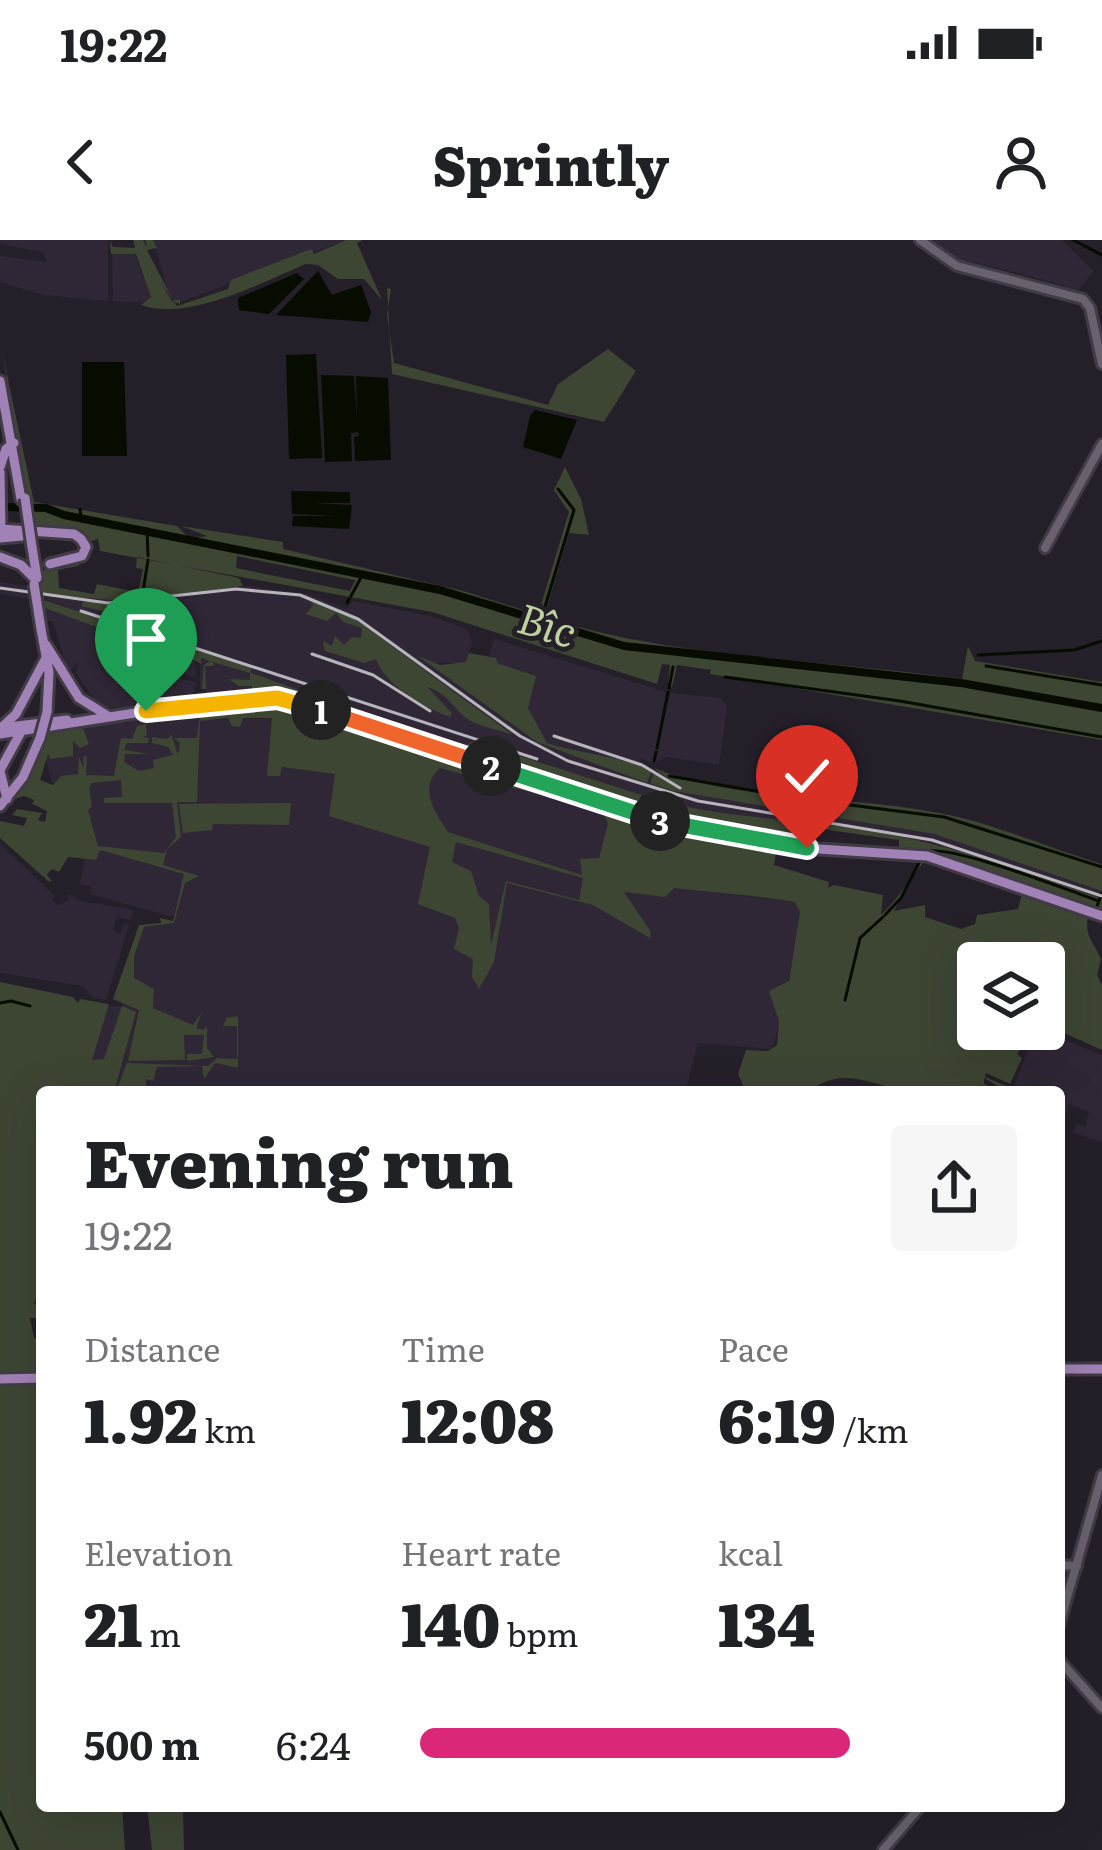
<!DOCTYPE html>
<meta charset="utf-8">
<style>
:root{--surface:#fff;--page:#f6f6f6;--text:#202124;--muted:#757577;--accent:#db2777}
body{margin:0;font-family:Literata,serif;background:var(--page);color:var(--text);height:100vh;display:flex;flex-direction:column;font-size:45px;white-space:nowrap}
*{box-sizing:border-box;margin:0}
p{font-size:39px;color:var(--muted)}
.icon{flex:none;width:66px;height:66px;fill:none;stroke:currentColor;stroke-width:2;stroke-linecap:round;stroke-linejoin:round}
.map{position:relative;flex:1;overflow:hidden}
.drawer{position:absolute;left:36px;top:846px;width:1029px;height:726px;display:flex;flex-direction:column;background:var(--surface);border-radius:12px;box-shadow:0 12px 48px #0002}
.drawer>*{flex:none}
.tools{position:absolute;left:957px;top:702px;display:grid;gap:24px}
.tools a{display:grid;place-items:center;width:108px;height:108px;border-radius:12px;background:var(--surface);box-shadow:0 12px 48px #0002;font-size:60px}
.pin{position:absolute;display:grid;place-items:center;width:102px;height:102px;color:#fff;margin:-123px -51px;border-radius:50% 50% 50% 0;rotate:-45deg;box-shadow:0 0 12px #0007}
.pin .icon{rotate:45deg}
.km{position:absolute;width:60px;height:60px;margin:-30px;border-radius:50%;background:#222;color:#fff;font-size:33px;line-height:60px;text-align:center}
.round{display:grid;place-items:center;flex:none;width:126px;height:126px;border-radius:12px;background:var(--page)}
.overview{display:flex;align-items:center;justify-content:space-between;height:204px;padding:0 48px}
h1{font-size:66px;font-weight:800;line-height:90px}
.stats{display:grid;grid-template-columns:repeat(3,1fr);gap:18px;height:204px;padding:12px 48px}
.stats div{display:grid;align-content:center}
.stats b{font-size:60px;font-weight:800}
.stats small{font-size:33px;font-weight:400}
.stats p{font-size:33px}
ul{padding:0 48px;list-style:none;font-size:39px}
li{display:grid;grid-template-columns:192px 144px 1fr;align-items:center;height:90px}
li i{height:30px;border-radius:15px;background:var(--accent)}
.status{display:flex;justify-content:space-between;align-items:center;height:84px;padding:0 60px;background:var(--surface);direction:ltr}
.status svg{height:33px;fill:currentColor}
header{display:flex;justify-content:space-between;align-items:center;height:156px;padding:0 48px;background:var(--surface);font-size:54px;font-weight:800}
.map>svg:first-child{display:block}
</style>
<div class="status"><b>19:22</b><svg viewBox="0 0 49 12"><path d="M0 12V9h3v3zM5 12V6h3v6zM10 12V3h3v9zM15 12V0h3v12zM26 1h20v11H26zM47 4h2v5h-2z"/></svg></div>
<header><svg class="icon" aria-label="back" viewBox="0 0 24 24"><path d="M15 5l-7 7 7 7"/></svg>Sprintly<svg class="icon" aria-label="person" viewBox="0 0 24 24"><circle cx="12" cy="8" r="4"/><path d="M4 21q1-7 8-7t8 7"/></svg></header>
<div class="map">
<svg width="1102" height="1610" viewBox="0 0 1102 1610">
<rect width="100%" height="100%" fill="#251f29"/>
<!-- built -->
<path fill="#302736" d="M0,0H108V61L43,55L0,42V16L47,22L43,12L0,4Z
M153,0H346L183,61L173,60L167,48Z
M936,0H1062L1094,31L1076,53L1066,50V46L1013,32L967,21L957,23L931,5Z
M112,14H135L151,57L148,63L113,61Z
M0,342L113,359L247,346L308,354L347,369L353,361L430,376L467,389L472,402L466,423H428L540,500L527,464L535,436L496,423L489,416L494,399L666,452L658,505L670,453L721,458L727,467L719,525L667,517L655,523L659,506L652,523L640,518L639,521L675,541L911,580L1101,650L1102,663L918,603L686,569L473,501L463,508L430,498L250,434L252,456H206V449H200V418L163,405L152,403L150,407L195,421L196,437L160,428L158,435L197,442L192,459L135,469L99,467L76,433L78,422L70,430L64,419L53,382L35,377L40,361L0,354Z
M176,472H192L199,480L285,478L653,587L663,591L688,649L796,662L800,672L796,705L774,805L769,809L698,803L685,852H82L107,766H122L140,687L174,683L187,633L169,629L185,634L173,677L90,654L91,646L80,644L85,617L96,619L99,610L78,541L52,543L45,518L54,496L123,480L127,485V479L144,474L146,477Z
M0,604L55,656L52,660L58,665L68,661L67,653L80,661L134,670L130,680L117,677L113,691L120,694L124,684L129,685L106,760L93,758L83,746L0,733Z
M1037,789L1102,815V902L1073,893L1076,883L1085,886L1089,872L1068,864L1064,884L1059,881V852H1011Z"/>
<!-- green -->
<path fill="#3d4533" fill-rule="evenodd" d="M110,0L113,7L135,8L133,0H143L147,8L145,0H153L157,8L147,10L173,60H180V64L172,61L159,40L177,66L228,49L231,40L311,9L314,14L346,0H363L357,3L382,60L364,39H338L318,25L306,24C262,42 189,82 141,65L151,57L136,14H111Z
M387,48L391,49L387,74L394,123L548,165L558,144L608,109L636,131L604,182L392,134Z
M2,111L34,262L177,286L190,299L207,296L181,286L283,302V309L467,352L538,375L569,272L554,250L565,227L581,259L589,295L569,293L544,377C680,420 823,419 962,439L968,406L975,421L1102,442V500L710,434L711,430L677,425L672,447L668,446L670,425L662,424L657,444L432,372L100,311L98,299L91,301L89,314L88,300L81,293L33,289ZM237,316L354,340L355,341L350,351L236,328Z
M137,317L239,338L243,346L146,360L149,379L140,380L81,366L83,362H136L42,354L40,337L45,329L84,318L78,326L58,330L59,348L94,354L97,344L138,352L143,329L136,328Z
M309,359L355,379L513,495C500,490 485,488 473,482C455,474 452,455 427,447L452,473L450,477C423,467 385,445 376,419L364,423L325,411L323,401L332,406L335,396L344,405L352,397L361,398L362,388L343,382L336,373L327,381L306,374L313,365Z
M43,360L251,428V433L462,508L473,501L642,555L639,560L645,556C722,580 802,578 881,593C957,606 1029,634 1102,659V673L949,619L899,611V600L815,588L812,595L772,590L768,596L839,608L896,610C876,616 841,610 817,607C636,586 466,515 292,458L235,460L252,456V446H238L229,439L250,440V433L213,422L214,426H205L206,449H202L204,425L210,421L201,418V424L163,405L126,398L45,368Z
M469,413L496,418L497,423L536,436L528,468L547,503C583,514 618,516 652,530L647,543L537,502L418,416L440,425L466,422Z
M293,463L658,583L671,595L683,590L777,607L774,625L829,642L828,648L834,645L883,655L881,675C896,661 913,638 920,619H926L908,642L894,671L925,665V677L961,689L975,684L977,675L1018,669L1022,654L1102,678L1088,676C1084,697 1094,702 1101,719L1097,735L1102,745V810L1044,784V723H978V789H1013L1012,794L1001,790L999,794L1024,806L1026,801L1015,796L1019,789L1033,791L1017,814L1022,818L1010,844L986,833L985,837L1009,847L1008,852L984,838V844L1004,852L980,845L977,852C955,852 931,855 909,852C873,846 842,824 809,852H746L738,834L746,810L768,811L777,805L779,781L769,751L789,741L800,672L795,662C754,655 716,653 674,648L665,657L624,652L651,692L650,698L593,665L507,643L494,722L479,749L472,737L473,719L454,709L459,688L455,678L418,664L430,607L329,576L335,534L282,527L280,536H267L272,478H243L240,487L232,486L228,478L200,481L197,562H177L181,597L167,609L163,625L199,636L185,643L174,683L144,687L134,716V738L154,749L153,768L193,785L202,772L196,788L203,790L207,786V808L214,817L187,821V814H202L204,795H184L185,820L128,821L139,770L113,759L139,685L161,683L160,678L173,681L184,634L100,610L96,620L68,617L59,632L52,629L47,634L52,642L48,641L0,598V581L24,586L27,578L12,575L17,569L42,573L38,580L45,582L47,571L32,564L34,560L24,556L12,560L31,536L48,492L83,488L89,504L80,508L73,501V516L51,519L48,514L40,540L53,545L61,536L78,534L79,517L84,529L83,517L87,516L86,535L114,536L121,498L132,499L137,486L146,484L147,495L143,497L149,498L148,503H127L124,510L149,514H125L124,522L139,531L154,528L153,520L173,515L168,507L152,503V497L168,499L171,494L178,515L180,503L174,498H197L201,466ZM440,528L603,572L608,584L599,618L580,619L582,635L448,592C434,571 418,548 440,528ZM121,540L122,557L104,558V563H172L176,597L164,613L98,606L88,570L92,567L89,548L92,543ZM456,602L583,638L579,660L506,641L491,705L489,664L479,656L471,631L452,622Z
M654,528C732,561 847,555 939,573C993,583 1046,607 1098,623L1102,625V651L935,594L673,551L650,543L654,532L679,547Z
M291,563L289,585L213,584L212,590L183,593L179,564Z
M0,742L73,757L78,763L80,759L109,764L92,820L104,819L122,766L136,772L114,852H42V1039L34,1064L42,1067V1078H30L34,1098L42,1101L38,1124L42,1132H0Z
M238,776V828L215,823L204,839L202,826L157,827L153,841L146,839V852H116L127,823L208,826L217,818L237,819V786H223L227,778Z
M0,1140H42V1566H122L125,1610H0Z
M147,1566H183L184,1610H152Z"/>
<!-- water -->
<path fill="#060d00" d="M318,31L332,55L361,45L371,72L368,82L276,75Z
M297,33L304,39L269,74L239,70L238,58Z
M316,114L322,218L289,219L286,115Z
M82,122H124L127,216H82Z
M321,135L354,136L357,179L356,136L388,138L391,220L355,221L354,197L359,196L358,192L351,193L352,221L325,222Z
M535,170L577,180L561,219L523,207L530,176Z
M291,251L350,252V263H313L352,265L349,289L292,286L293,276H337L292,274Z"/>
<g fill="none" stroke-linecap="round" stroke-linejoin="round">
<!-- stream -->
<path stroke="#060d00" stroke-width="3" d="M1073,0L1102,15
M80,269L81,277
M147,289L148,316
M351,356L363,334
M347,363L349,359
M541,380L574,270L558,249
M132,391L140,370L148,320
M978,415L1074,410L1102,401
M986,426L1102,445
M725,437L900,461L1102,497
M669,448L673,427
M657,508L668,452
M654,521L656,512
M669,536L808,560
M811,560L944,577L1102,627
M922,612C948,602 1066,650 1099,661
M1096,669L1102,653
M885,675L901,658L921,619
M845,760L860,698L883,677
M0,763L11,761L30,766
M0,1572L18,1610"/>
<!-- river -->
<path stroke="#060d00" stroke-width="8" d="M0,267L46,268L64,275L440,350L624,406L961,443L1102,468"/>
<!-- secondary casing -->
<g stroke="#403b44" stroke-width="14">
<path id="secondary" d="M920,0L957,26L1083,59L1090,68L1102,124
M1045,308L1102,204
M1059,1325L1077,1326
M1059,1386L1102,1235
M1059,1420L1102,1468
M883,1610L921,1566"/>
</g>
<!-- primary casing -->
<g stroke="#403b44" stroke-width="15">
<path id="primary" d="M0,141L21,259
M0,227L6,209L14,203
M0,232L1,289
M0,289L74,294L81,299
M0,298L22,296
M32,307L37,338
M0,317L21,325L33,337
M50,324L82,316L86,307L81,299
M41,389L49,432L47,472
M46,405L79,458L108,476
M2,487L16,474L47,416
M0,488L67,480
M0,494L167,468L285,459L684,588L819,609L927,616L1102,676
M0,530L21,492
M0,531L7,559
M0,566L23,537L40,498
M1059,1129H1102
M0,1139L42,1138"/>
</g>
<!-- secondary -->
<use href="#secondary" stroke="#69626e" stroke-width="8"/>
<!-- primary -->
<use href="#primary" stroke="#a182b7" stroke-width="9"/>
<!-- rail -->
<path stroke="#b8b4bc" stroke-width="3" d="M0,348L108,363L236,349L300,355L358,379L520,496L568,521L698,561L932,600L1102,656
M81,371L537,519
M312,414L373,435L430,471
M554,496L642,525L680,548"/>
<!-- primary-bridge casing -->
<g stroke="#403b44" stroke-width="15" stroke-linecap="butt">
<path id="primary-bridge" d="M25,258L32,307
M34,344L41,389
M40,498L47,472"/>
</g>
<!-- primary-bridge -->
<use href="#primary-bridge" stroke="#a182b7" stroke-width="9"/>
</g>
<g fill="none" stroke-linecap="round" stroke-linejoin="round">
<!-- split-1 casing -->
<g stroke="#fff" stroke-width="24">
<path id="split-1" d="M146,471L277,458L321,470"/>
</g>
<!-- split-2 casing -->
<g stroke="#fff" stroke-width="24">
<path id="split-2" d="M321,470L491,526"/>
</g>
<!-- split-3 casing -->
<g stroke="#fff" stroke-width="24">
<path id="split-3" d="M491,526L660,581"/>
</g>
<!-- split-4 casing -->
<g stroke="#fff" stroke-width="24">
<path id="split-4" d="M660,581L807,608"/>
</g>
<!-- split-1 -->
<use href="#split-1" stroke="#f5b400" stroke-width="15"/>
<!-- split-2 -->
<use href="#split-2" stroke="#f0652b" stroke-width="15"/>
<!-- split-3 -->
<use href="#split-3" stroke="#22a559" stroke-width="15"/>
<!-- split-4 -->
<use href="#split-4" stroke="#22a559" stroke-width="15"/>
</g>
<g text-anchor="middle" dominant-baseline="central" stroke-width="10" stroke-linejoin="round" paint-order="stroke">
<!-- water labels -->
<g font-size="42" font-style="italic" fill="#bcd19e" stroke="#251f29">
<text transform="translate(548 383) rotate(17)">Bîc</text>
</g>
</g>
</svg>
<div class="tools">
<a><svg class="icon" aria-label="layers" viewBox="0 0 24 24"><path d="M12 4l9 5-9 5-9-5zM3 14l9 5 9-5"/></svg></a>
</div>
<div class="pin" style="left:146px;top:471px;background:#1e9e55"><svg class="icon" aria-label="arrive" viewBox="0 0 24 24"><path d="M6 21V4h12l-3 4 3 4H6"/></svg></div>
<div class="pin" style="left:807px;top:608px;background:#d93025"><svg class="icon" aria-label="check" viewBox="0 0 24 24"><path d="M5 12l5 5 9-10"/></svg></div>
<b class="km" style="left:321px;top:470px">1</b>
<b class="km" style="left:491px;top:526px">2</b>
<b class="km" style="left:660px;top:581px">3</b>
<section class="drawer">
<div class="overview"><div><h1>Evening run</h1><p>19:22</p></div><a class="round"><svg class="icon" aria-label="share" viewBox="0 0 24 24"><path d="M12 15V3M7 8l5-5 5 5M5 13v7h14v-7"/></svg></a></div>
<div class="stats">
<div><p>Distance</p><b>1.92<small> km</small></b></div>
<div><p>Time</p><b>12:08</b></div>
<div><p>Pace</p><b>6:19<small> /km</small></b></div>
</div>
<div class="stats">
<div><p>Elevation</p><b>21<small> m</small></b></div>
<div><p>Heart rate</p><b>140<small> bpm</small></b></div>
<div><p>kcal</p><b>134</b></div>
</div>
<ul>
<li><b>500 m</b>6:24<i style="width:72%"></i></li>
</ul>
</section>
</div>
